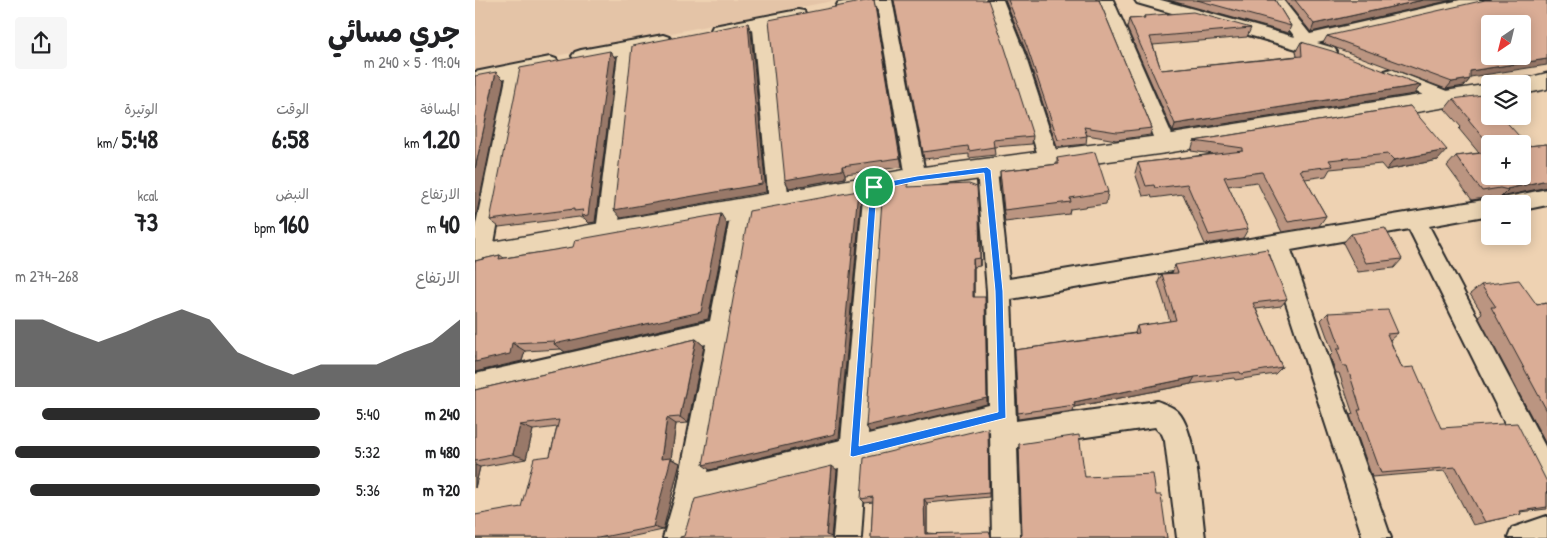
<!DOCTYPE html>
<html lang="ar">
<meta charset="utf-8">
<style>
:root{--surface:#fff;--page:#f6f6f6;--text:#202124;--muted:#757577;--accent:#2b2b2b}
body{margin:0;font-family:"Patrick Hand","Playpen Sans Arabic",sans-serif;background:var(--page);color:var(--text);direction:rtl;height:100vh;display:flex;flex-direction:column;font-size:19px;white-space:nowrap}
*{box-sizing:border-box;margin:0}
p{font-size:16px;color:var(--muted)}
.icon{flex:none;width:28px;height:28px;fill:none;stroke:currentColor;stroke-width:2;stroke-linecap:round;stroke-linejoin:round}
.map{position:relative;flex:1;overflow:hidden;direction:ltr}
.details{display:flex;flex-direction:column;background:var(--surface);width:475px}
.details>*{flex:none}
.needle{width:32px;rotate:215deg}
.buttons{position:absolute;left:1006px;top:15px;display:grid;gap:10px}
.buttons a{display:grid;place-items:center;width:50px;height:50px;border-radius:5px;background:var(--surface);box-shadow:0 2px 12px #0003;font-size:25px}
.pin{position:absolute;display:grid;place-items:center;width:42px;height:42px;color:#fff;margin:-21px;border:2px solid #fff;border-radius:50%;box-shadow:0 1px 5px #0007}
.round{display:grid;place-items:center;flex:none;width:52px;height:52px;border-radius:5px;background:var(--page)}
.head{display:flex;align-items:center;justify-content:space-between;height:85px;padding:0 15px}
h1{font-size:28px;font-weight:700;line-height:38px}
.metrics{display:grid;grid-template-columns:repeat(3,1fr);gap:8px;height:85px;padding:5px 15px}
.metrics div{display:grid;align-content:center}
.metrics b{font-size:25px;font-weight:700}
.metrics small{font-size:14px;font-weight:400}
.metrics p{font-size:14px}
.chart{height:140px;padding:10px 15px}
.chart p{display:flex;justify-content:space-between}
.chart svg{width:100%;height:90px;margin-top:5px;fill:var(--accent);opacity:.7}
ul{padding:0 15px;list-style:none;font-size:16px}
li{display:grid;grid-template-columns:80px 60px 1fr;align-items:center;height:38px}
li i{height:12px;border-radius:6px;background:var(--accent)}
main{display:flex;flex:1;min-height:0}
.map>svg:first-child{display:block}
</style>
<main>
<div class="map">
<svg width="1072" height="538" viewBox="0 0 1072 538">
<rect width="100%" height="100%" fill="#eed2b2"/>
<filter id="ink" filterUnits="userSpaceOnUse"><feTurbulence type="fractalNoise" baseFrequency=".02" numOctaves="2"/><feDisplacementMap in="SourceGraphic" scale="10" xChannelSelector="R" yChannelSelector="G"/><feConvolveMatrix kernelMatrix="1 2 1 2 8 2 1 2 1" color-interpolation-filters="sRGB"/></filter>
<g filter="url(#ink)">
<!-- built -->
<path fill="#e4c4a7" d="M0,0H362L0,72Z"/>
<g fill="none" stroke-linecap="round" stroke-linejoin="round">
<!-- minor casing -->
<g stroke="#2b2b2b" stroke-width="4">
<path id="minor" d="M380,0H417L451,178L448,184L441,186L434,184L431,178L402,6L369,12L363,11L361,7L363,3Z
M512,0H528L550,55L584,159L581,164L574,166L567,164L564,159L532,55Z
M622,0H638L701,144L698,149L691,151L684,149L681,144Z
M660,0H686L820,37L792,0H808L835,34L985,0H1015L1007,5L842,43L859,48L862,52L859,56L853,58L662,3Z
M323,10L329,11L331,15L329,19L295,26L314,203L311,209L304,211L297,209L294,203L278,29L244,35L238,34L236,30L238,26L244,25Z
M188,35L194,37L197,41L194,45L161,52L143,232L140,238L132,241L124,238L121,232L143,55L106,62L100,60L97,56L100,52L106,50Z
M75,57L81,59L84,63L81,67L50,74L17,254L14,261L6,263L0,261V229L31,78L0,84V72Z
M916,69L982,95L984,100L982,105L975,106L910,79L907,75L910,71Z
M512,162L519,165L522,170L534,279L1015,199L1022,201L1024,204H1015V215L954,226L1072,450V492L1062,488L934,229L816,250L916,538H888L795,254L536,299L541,421L682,401C689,404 697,406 703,412C722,432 726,509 730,538H702L690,441L687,434L680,427L542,447L545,538H517L515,431L391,461L386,538H358L364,468L227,501L216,538H188L202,490L231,344L0,398V374L235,321L257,208L261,202L268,200L275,202L279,208L233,472L366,440L389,187L392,181L399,179L406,181L409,187L393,434L514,405L512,291L502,170L505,165Z
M1072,189V205L1048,210V204H1025L1028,198Z
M1072,516V538H1033L1037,528Z"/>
</g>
<!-- tertiary casing -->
<g stroke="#2b2b2b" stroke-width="3">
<path id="tertiary" d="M1072,73V89L1048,94V84H1038L1040,81Z
M1015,84V100L691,153L441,188L0,267V245L441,168L691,135Z"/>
</g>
<!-- minor -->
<use href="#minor" fill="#ecd6b5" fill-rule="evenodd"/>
<!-- tertiary -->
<use href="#tertiary" fill="#ecd6b5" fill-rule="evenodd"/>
</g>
<!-- wall -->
<path fill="#bb9581" stroke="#2b2b2b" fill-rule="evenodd" d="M399,0L427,167L370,174V178L314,188L310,180Z
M419,0L558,136L557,144L519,147L520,155L494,158V154L449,159Z
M530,0H624L677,128L675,135L641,140L612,135L611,144L582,147L552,54Z
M693,0H800L816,26L813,33Z
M810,0H977L836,32Z
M669,16L776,28L772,37L678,45L686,70L822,56L821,51L826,42L946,85L939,94L698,132L652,28L654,19L669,18Z
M852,36L995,77V79L989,86L971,89L848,43Z
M141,59L120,222L114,223L109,218H106L104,217L24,227L15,220Z
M978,99L1053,146L1072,144V187L1026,197L1023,200L1015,197L997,200L972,166L981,156L1004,153L984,129L986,127L970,109ZM1015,144L1048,176H1015Z
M935,106L963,160L911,170L906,164L855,169L851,176L830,179L851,216L844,226L807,232L782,182L753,186L773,229L768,238L730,244L708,194L677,198L676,195L668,196L660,173L663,163L738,154L716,151L719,141Z
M582,158L633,192L631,204L595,209L594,214L530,222L525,184V171L582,164Z
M434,187L505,226V266L499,267V297L510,304L512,404L395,432L391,426Z
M252,224L233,319L90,352L86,349L50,351L47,361L0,372V261L25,255L29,258Z
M876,234L927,259L919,268L883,272L868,243Z
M700,265L812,299L806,306L781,309L807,367L800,374L760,380L759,378L716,384L599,407L598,411L543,419L540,350L660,333L662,326L695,321L683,282L687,274L697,273Z
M1006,285L1062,305L1072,303V446L1003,316L1007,313L995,294Z
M853,313L923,333L915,340L927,368L966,428L1072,482V509L1045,512L1046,514L998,525L970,471L897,477L875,415L878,414L864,373H861L855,356L858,353L846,320Z
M221,339L229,346L213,423L201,424L196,458L205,463L188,530L150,538H0L46,507L75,456L82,427L58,430L51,459L5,467L0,488V390Z
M513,433L514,497L452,503V533L516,537H545L547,535L544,444L610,477L681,495L692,538H396L398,502L390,503L386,499Z"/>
<!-- shaded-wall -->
<path fill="#997969" stroke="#2b2b2b" d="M948,0H977L836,32L839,24Z
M273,23L276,32L291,192L146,218L139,210Z
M135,51L141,59L120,222L114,223L107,216Z
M1072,59V65L989,78L995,71Z
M21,72L29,80L0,222V169Z
M995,79L989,86L971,89L977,82Z
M946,85L939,94L698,132L700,124Z
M972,150L963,160L911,170L919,160Z
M367,166L370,174V178L314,188L310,180Z
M1072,180V187L1026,197L1033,190L1032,189Z
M383,191L386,200L364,438L235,470L228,465Z
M246,214L252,224L233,319L90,352L79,344Z
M504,217L505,226V266V258Z
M498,259L499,267V305L498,297Z
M510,297L512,404L395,432L391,426Z
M221,339L229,346L213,423L205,417Z
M37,343L50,351L47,361L0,372V362Z
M720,377L716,384L599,407V402Z
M192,418L201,424L196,459L205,463L188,530L178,527L186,459Z
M45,425L58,430L51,459L38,454Z
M0,465L5,467L0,488Z
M357,466L362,470L356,538L351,535Z
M449,499L452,503V537L450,534Z"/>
<!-- building -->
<path fill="#daad96" stroke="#2b2b2b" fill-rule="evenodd" d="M396,0H399L425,158L367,166V170L310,180L294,20Z
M419,0H513L530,48L558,136L518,140L519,147L494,151L493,146L448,152Z
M533,0H624L677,128L642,132L609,127L612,136L583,140L552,47Z
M722,0H800L816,26Z
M820,0H948L839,24Z
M1010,0H1072V59L995,71V79L977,82L852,36ZM1015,24H1048V56H1015Z
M718,12L776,28L675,37L686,70L827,56L826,42L857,51L946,85L700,124L654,19L670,18L669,16Z
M273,23L287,184L139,210L157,46Z
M135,51L113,215L107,216L108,210L99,211V209L15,220L45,68Z
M21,72L0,169V76Z
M1007,95L1015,104V116H1026L1053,146L1072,144V180L1032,189L1033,190L1025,188L1007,191L981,156L1015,152V176H1048V144H1015V145L993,119H995L978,99Z
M935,106L972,150L919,160L913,154L854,160L858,166L825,170L851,216L813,222L787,172L749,177L773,229L734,235L712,184L680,188L679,185L671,186L663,163L768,151V148L719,141Z
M620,152L633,192L595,198L596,202L529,210L525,171L584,164L582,158Z
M422,184H433V187L494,184L502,187L504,217L505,258L498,259V297H510L512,398L391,426L408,186Z
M383,191L360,434L228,465L274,211Z
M246,214L226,312L79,344L80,341L37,343L35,354L0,362V261L25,255L24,259L98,247L100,240Z
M910,228L927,259L891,263L876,234Z
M792,249L812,299L778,303L807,367L766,374L765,372L720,377L599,402L600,405L543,413L540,350L664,333L662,326L701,320L687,274L703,273L700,265Z
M1044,280L1062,305L1072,303V411L1016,307H1021L1006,285Z
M913,310L923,333L912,334L927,368L939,367L966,428L1042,423L1072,482V507L1045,511L1046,514L1010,522L981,467L906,473L883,410H886L872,366H868L862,349H866L853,313Z
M221,339L205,417L192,418L186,459L196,458L178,527L123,538H0V515L46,507L59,458L75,456L84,420L45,425L38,454L0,461V390Z
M513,428L514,493L449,499L450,534L514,532L516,537H545L547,535L544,444L604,435L610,477L678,474L681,495H686L692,538H396L398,497L386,499L389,458Z
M357,466L351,535L357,537V538H205V537L209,536L220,499Z"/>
</g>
<!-- route -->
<path fill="#1a73e8" stroke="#fff" fill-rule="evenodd" d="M512,167L516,170L528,291L531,418L378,457L375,456L395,187L399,184L442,176ZM509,173L520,291L523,412L384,446L402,190L442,181Z"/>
</svg>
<div class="buttons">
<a><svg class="needle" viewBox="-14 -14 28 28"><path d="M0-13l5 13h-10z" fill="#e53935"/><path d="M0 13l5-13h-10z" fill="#757577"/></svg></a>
<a><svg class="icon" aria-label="layers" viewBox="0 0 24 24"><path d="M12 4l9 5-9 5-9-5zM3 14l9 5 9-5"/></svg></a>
<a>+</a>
<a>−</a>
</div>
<div class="pin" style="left:399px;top:187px;background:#1e9e55"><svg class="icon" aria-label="arrive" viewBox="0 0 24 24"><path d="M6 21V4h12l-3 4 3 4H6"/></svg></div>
</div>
<section class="details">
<div class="head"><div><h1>جري مسائي</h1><p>19:04 · 5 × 240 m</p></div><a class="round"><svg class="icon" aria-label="share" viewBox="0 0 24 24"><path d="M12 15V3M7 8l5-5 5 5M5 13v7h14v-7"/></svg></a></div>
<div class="metrics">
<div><p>المسافة</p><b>1.20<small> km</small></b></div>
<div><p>الوقت</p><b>6:58</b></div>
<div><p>الوتيرة</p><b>5:48<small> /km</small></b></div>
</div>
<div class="metrics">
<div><p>الارتفاع</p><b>40<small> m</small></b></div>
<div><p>النبض</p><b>160<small> bpm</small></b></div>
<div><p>kcal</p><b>73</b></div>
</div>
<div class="chart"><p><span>الارتفاع</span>268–274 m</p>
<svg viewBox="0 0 160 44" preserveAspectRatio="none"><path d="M0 44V11L10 11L20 17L30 22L40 17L50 11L60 6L70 11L80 27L90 33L100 38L110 33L120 33L130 33L140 27L150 22L160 11V44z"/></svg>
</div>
<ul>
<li><b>240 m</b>5:40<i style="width:91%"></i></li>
<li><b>480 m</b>5:32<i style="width:100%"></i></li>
<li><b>720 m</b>5:36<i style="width:95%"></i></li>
</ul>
</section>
</main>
